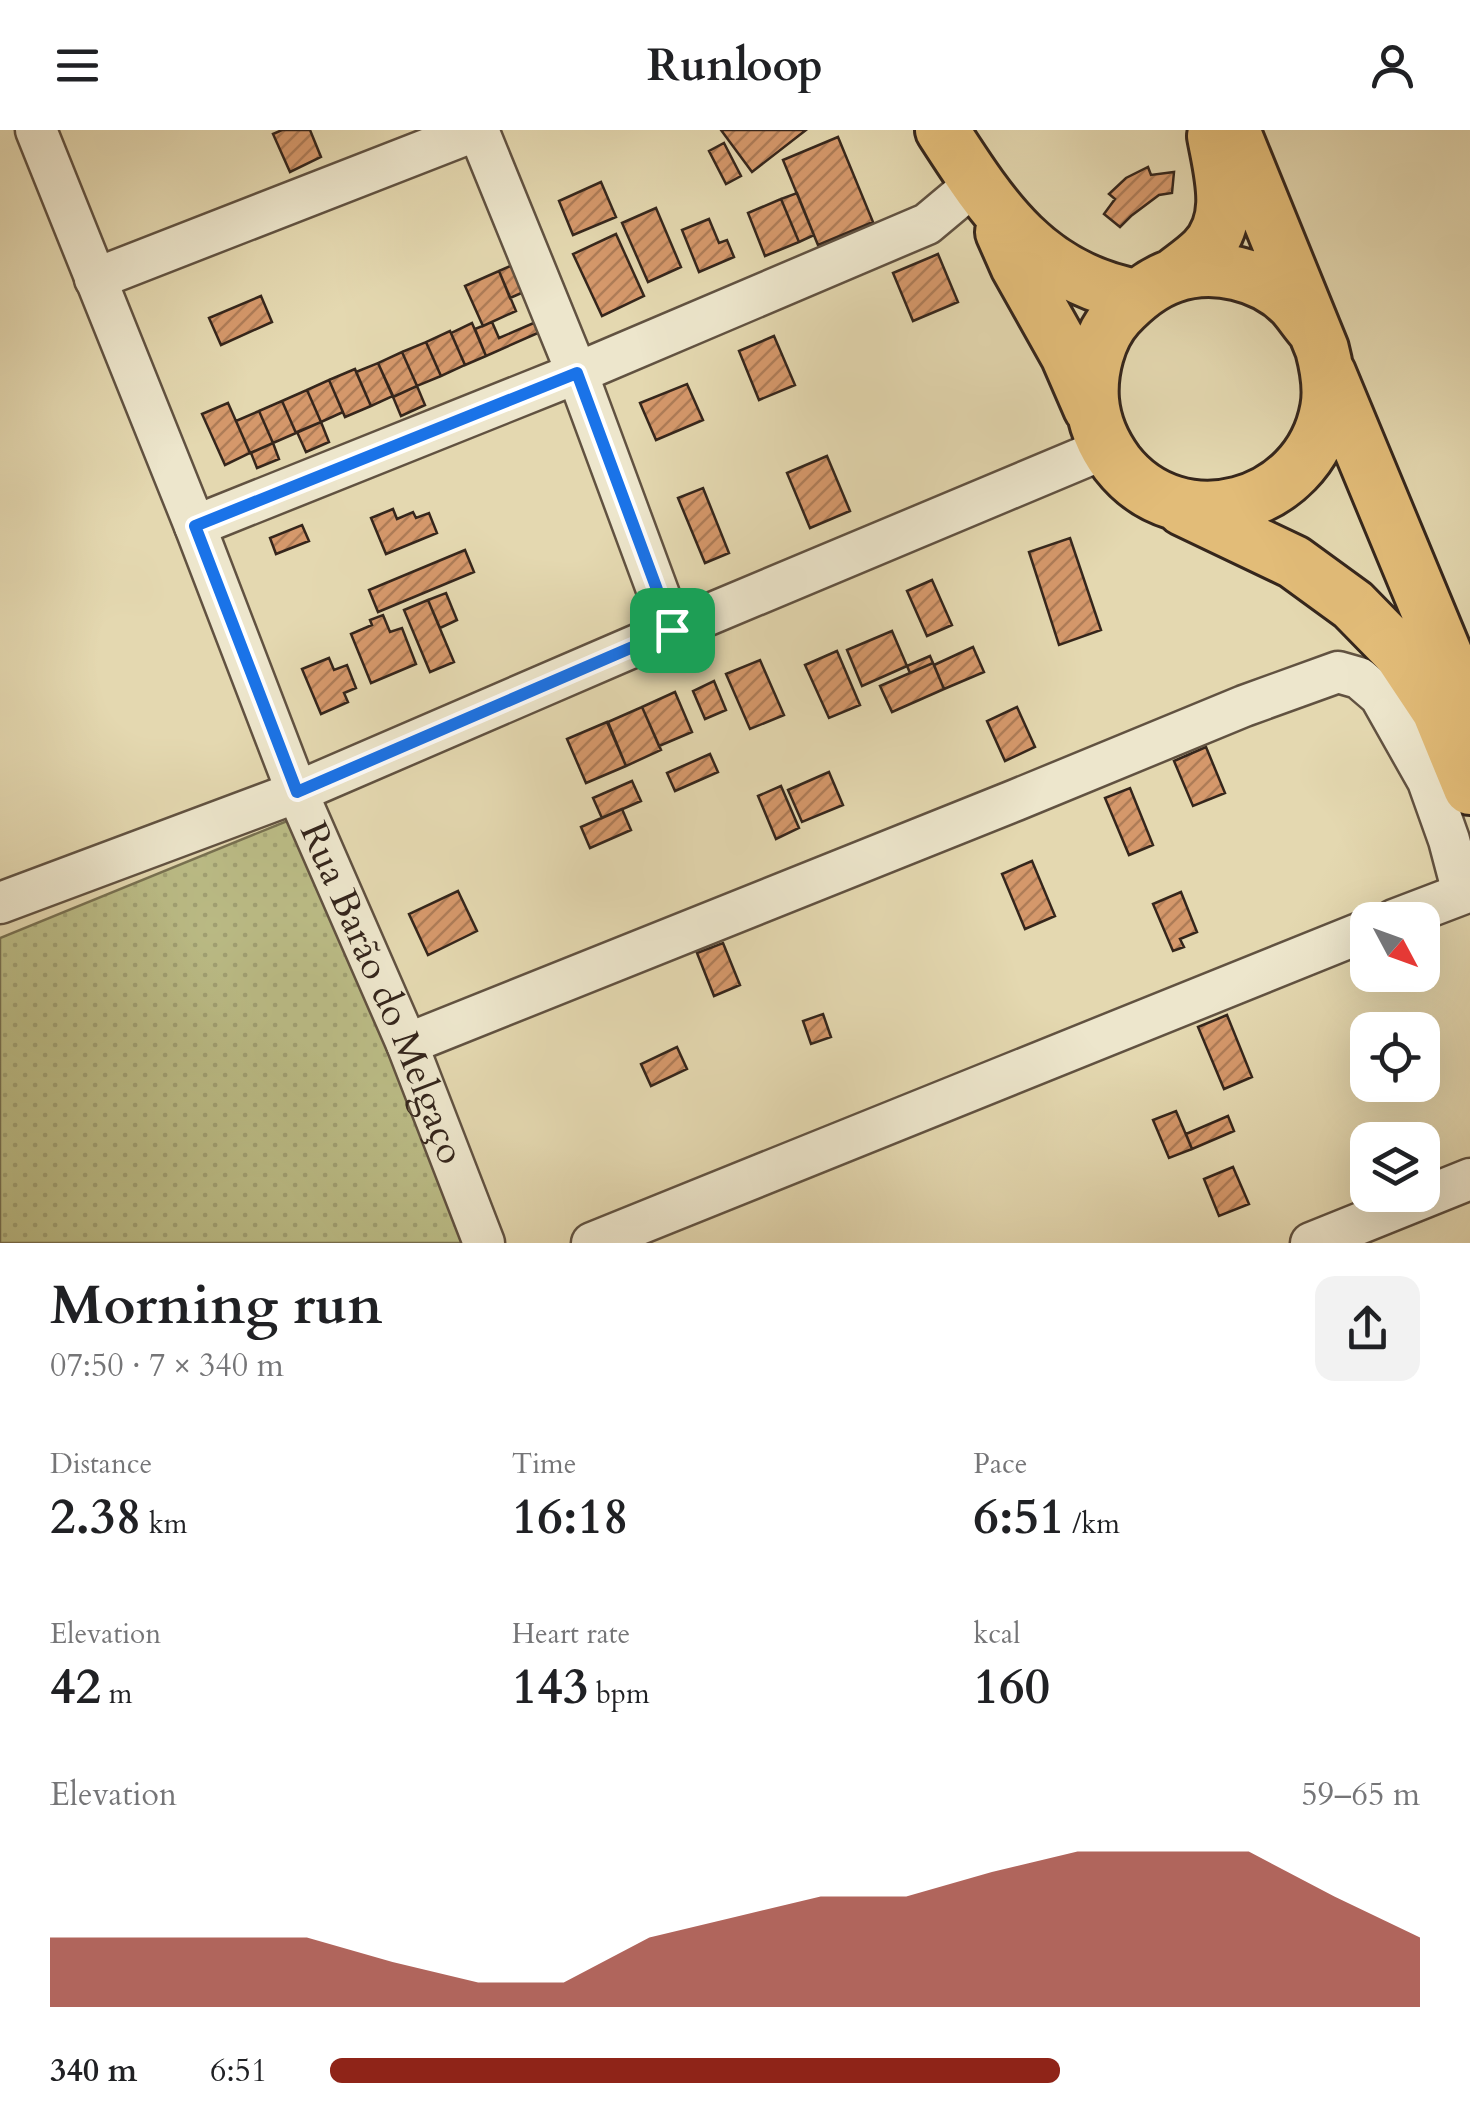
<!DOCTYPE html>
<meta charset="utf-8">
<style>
:root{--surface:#fff;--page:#f2f2f2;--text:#202124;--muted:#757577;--accent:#8f2418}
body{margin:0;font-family:Cardo,serif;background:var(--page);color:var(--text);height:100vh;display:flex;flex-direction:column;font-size:38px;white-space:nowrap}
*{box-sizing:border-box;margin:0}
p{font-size:32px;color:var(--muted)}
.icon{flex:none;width:55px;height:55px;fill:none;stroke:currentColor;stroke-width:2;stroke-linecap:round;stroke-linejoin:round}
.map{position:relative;height:1113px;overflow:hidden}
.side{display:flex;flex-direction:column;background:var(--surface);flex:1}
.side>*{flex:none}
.needle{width:65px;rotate:131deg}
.tools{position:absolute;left:1350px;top:772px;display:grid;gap:20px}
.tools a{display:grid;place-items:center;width:90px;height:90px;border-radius:20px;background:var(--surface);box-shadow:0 10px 40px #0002;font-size:50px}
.pin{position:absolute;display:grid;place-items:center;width:85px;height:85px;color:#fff;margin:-42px;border-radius:20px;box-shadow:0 5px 15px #0006}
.round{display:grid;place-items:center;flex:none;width:105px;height:105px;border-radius:20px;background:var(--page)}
.head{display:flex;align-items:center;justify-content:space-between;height:170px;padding:0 50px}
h1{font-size:55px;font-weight:600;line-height:75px}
.stats{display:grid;grid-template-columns:repeat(3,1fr);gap:15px;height:170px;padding:10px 50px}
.stats div{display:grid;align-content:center}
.stats b{font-size:50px;font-weight:600}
.stats small{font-size:28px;font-weight:400}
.stats p{font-size:28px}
.chart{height:280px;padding:20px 50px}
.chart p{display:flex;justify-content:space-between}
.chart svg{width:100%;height:180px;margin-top:10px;fill:var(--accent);opacity:.7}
ul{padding:0 50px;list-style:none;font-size:32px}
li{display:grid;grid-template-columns:160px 120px 1fr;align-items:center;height:75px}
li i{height:25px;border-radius:12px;background:var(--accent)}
header{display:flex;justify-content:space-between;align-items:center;height:130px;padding:0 50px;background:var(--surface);font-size:45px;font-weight:600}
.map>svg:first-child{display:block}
</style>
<header><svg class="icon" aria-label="menu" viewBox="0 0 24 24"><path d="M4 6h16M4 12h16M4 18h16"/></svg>Runloop<svg class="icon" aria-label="person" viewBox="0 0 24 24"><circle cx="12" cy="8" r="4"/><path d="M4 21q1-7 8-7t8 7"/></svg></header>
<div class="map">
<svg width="1470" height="1113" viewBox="0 0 1470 1113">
<defs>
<pattern id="green-dots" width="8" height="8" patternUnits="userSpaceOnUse" patternTransform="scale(2.5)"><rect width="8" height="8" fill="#bbbc86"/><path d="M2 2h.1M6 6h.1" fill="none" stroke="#a1a173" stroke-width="1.8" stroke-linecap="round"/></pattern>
<pattern id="building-hatch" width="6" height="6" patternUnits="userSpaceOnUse" patternTransform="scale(2.5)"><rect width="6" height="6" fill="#d5986b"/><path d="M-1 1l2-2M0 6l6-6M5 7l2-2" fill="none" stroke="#ae7c57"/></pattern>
</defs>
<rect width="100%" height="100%" fill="#e4d8b0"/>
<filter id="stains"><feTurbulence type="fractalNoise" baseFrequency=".002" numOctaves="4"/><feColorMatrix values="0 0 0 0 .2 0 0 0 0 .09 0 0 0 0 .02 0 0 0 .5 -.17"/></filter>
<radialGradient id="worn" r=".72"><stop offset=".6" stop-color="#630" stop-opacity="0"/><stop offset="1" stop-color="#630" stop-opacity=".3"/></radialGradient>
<!-- green -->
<path fill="url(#green-dots)" stroke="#787151" stroke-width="2.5" d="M297,687L465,1113H0V808Z"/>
<!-- building -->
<path fill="url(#building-hatch)" stroke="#35261c" stroke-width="2.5" d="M282,0H310L321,27L290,42L273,4Z
M721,0H806L752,42Z
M838,7L873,92L818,115L783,30Z
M724,13L741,46L726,54L709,21Z
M1148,37L1151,45L1174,42L1172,63L1159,65L1131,86L1120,97L1104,84L1115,69L1109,64L1126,48Z
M601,52L616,87L573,105L559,71Z
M797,63L814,105L799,112L781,69Z
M781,69L799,112L765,126L748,83Z
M656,78L681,137L648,152L622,93Z
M709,89L719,113L727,110L734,127L699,142L682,100Z
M616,104L644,166L602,186L573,124Z
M938,124L958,172L913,191L893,143Z
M515,134L526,161L510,168L499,141Z
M499,141L516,181L483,196L465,156Z
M261,166L272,192L221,215L209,188Z
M492,192L499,208L536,192L540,202L486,226L475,199Z
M472,193L486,226L465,235L451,203Z
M450,201L465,235L441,246L426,212Z
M774,206L795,255L759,270L739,221Z
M426,212L441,246L417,256L402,222Z
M402,222L417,256L393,267L378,233Z
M378,233L393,266L371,276L356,242Z
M355,239L371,276L345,287L329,250Z
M329,250L343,282L321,292L307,260Z
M687,254L703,290L656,310L640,273Z
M417,256L425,275L401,286L393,267Z
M307,260L321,292L296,303L282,271Z
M282,271L296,303L273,313L259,281Z
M228,273L250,323L225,335L202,284Z
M259,281L273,313L250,323L236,291Z
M321,292L329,312L306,322L297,302Z
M273,313L279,329L257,338L251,323Z
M827,326L850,381L810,398L787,343Z
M703,358L729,423L705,433L678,368Z
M393,379L397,389L413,382L416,388L429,383L437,403L386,424L371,388Z
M302,395L309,411L276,424L270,408Z
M1070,408L1101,500L1059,515L1029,422Z
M465,420L474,442L378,482L369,460Z
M932,450L952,495L927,506L907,461Z
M446,463L457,490L440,498L428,470Z
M428,470L454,532L430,542L404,480Z
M383,485L390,502L402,498L416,534L371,553L351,504L372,495L370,490Z
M892,501L907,536L862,556L847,520Z
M973,517L984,542L944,559L934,535Z
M837,521L860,575L829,588L805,535Z
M930,526L933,533L910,543L907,536Z
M329,528L334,540L347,535L356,558L344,563L348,572L321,584L302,539Z
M760,530L784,585L750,599L726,544Z
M933,533L944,559L892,582L880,556Z
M714,551L726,580L705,589L693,561Z
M675,562L692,602L659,616L642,577Z
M642,577L661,620L626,636L608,592Z
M1017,577L1035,617L1005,631L987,591Z
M607,592L626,636L586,653L567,609Z
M1206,617L1225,663L1193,676L1174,631Z
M710,624L718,642L675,661L667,643Z
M829,642L843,675L802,692L788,660Z
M632,651L641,671L602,688L593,668Z
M781,656L799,698L776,709L758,666Z
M1130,658L1153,715L1129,725L1105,668Z
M622,679L631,700L590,718L581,697Z
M1032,731L1055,786L1025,799L1002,744Z
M458,761L477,801L428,825L409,784Z
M1181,762L1197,802L1180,809L1184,817L1173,821L1153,774Z
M723,813L740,855L714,866L697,823Z
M823,884L831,907L811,914L803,891Z
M1227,885L1252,947L1224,959L1198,897Z
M677,917L687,939L651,956L641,934Z
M1176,981L1192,1019L1169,1028L1153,990Z
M1228,986L1234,1001L1192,1019L1186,1004Z
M1233,1037L1249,1074L1219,1086L1204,1049Z"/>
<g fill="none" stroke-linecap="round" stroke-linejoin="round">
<!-- minor casing -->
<g stroke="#615241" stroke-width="45">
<g id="minor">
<path id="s1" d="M36,0L195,396L297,662L407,914L484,1113"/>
<path d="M478,0L577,243L672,500"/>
<path d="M95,149L477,0"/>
<path d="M195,396L577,243L927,94L976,53"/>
<path d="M0,773L297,662L672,500L1106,318"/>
<path d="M1394,790L1470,761"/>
<path d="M407,914L1016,670L1244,576L1338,542L1359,548L1380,566L1428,651L1449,710L1463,763"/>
<path d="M592,1113L1368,800"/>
<path d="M1311,1113L1470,1049"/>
</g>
</g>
<!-- major casing -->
<g stroke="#35261c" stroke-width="58">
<path id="major" d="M942,0C993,79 1037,148 1137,166
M1233,0L1322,219C1327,238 1331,259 1327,279C1309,378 1180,414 1117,333C1103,314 1094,294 1092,270C1090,242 1098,207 1118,185C1133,169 1152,153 1173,146C1213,132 1264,144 1293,174C1300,182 1306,191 1312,198
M1002,102L1017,136L1067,225L1090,278
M1173,146C1183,138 1195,130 1204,121C1235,90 1221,44 1214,6
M1329,243L1470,583
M1183,379L1294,432L1353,475L1400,523L1438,580L1470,658"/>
</g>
<!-- minor -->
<use href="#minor" stroke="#ede6cc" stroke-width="40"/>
<!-- major -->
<use href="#major" stroke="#e2bc78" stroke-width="52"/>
</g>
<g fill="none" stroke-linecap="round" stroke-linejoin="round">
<!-- route casing -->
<g stroke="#fff" stroke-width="20">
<path id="route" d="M577,243L672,500L297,662L195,396Z"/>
</g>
<!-- route -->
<use href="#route" stroke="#1a73e8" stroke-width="12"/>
</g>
<g text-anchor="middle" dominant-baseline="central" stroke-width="8" stroke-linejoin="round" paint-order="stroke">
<!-- street labels -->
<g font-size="38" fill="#35261c" stroke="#ede6cc">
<text stroke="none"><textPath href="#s1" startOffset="930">Rua Barão do Melgaço</textPath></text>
</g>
</g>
<rect width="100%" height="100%" filter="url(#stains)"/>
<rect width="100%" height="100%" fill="url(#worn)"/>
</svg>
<div class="tools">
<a><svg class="needle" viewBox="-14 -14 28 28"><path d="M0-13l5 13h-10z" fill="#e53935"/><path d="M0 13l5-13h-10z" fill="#757577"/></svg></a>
<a><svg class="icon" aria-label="locate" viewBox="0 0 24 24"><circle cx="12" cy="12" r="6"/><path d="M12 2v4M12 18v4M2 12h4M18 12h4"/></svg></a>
<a><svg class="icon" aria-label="layers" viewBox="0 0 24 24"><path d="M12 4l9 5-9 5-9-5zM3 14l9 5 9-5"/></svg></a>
</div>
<div class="pin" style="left:672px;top:500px;background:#1e9e55"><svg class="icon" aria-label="arrive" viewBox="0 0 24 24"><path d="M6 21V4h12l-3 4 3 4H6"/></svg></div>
</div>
<section class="side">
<div class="head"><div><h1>Morning run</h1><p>07:50 · 7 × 340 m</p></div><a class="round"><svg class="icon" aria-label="share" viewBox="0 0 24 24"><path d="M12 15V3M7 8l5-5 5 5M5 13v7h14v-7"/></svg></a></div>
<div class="stats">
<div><p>Distance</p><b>2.38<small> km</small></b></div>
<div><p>Time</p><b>16:18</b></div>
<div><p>Pace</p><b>6:51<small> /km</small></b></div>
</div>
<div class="stats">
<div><p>Elevation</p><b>42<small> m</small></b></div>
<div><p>Heart rate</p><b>143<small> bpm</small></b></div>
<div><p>kcal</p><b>160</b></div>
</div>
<div class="chart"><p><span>Elevation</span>59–65 m</p>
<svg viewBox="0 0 160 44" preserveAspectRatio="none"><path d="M0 44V27L10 27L20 27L30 27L40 33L50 38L60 38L70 27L80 22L90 17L100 17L110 11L120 6L130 6L140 6L150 17L160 27V44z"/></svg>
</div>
<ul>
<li><b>340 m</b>6:51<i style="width:67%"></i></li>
</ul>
</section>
